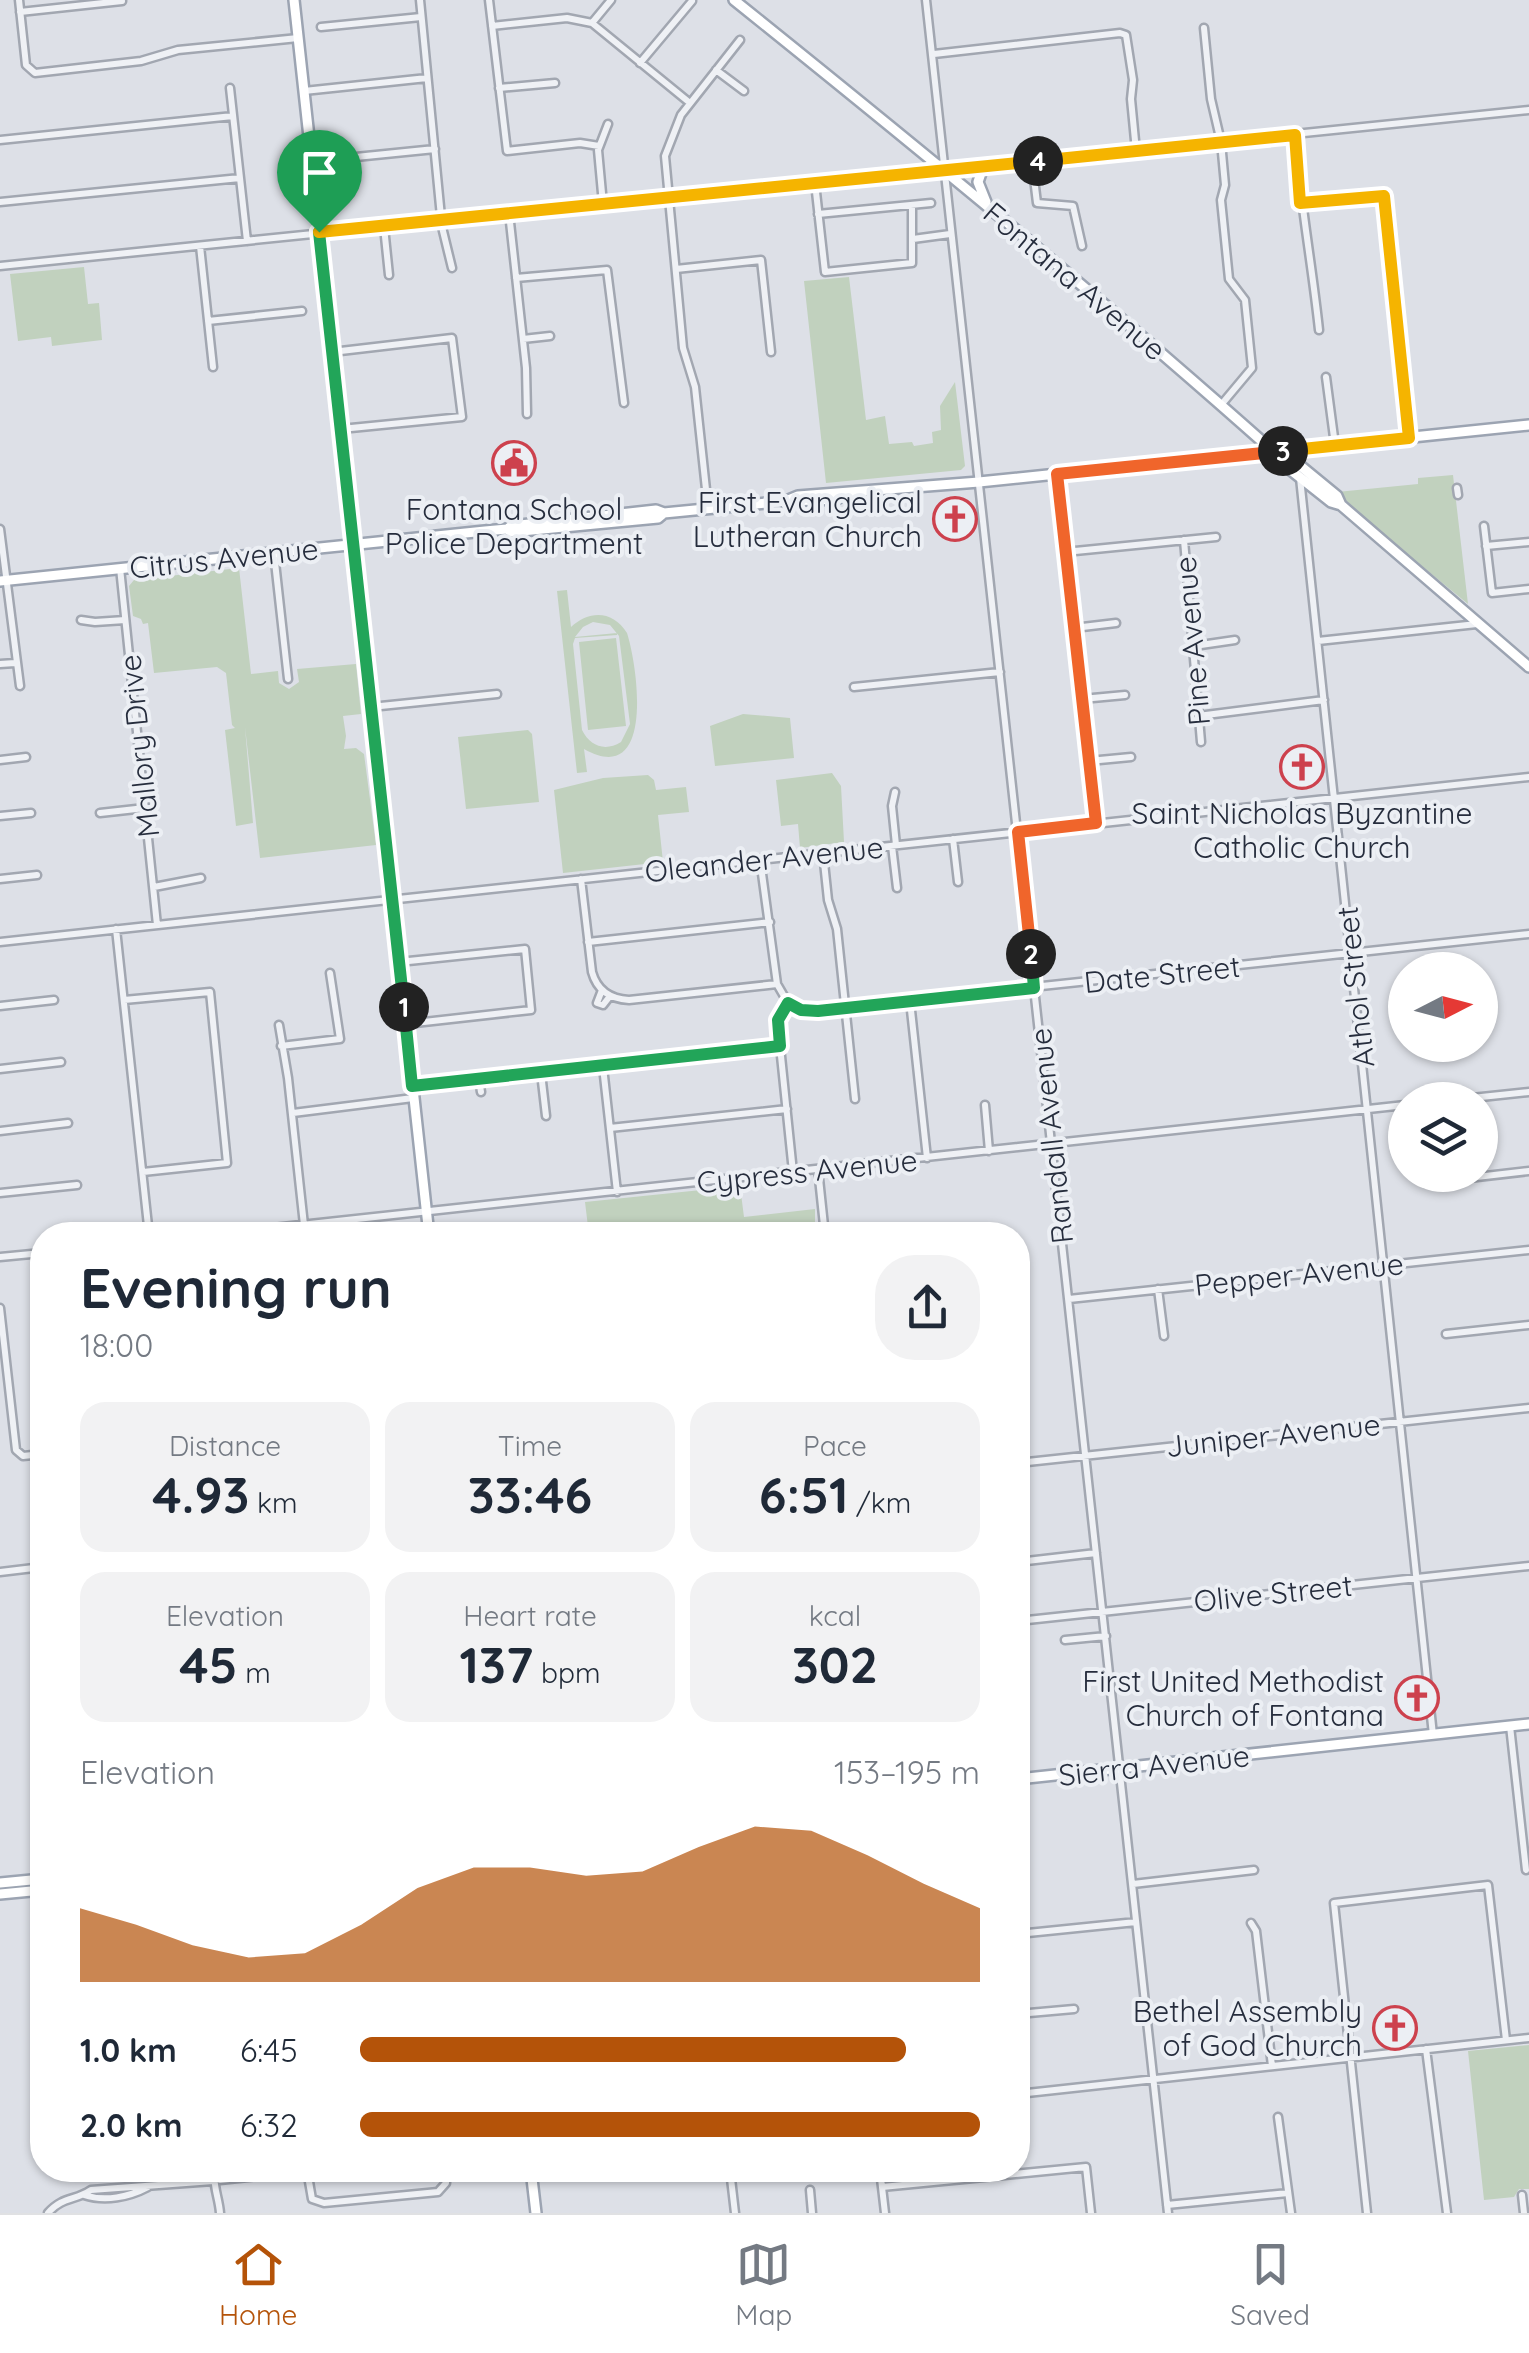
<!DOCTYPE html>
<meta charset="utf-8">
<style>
:root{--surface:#fff;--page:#f2f2f3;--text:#1f2937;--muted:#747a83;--line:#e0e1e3;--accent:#b45309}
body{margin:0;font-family:Quicksand,sans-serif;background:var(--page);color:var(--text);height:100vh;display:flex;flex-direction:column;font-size:38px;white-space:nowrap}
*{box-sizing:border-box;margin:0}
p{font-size:32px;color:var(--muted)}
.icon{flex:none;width:55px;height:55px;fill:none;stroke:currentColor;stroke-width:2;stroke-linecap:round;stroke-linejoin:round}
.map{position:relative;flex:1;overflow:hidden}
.drawer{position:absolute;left:30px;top:1222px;width:1000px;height:960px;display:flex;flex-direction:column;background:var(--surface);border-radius:40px;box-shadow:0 2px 8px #0004}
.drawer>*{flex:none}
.needle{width:65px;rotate:84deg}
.buttons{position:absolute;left:1388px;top:952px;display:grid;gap:20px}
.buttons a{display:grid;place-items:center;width:110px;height:110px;border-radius:50%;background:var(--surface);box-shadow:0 2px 8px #0004;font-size:50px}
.pin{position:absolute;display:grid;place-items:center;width:85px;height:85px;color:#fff;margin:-102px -42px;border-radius:50% 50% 50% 0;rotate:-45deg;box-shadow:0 0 10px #0007}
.pin .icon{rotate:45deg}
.km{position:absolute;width:50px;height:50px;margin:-25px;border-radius:50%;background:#222;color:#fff;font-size:28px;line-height:50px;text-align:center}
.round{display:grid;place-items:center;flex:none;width:105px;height:105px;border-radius:40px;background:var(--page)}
.headline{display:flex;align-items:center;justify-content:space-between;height:170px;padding:0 50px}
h1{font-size:55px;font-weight:700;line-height:75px}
.metrics{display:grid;grid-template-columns:repeat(3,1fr);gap:15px;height:170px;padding:10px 50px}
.metrics div{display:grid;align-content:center;border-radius:25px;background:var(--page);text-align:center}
.metrics b{font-size:50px;font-weight:700}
.metrics small{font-size:28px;font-weight:400}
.metrics p{font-size:28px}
.chart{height:280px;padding:20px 50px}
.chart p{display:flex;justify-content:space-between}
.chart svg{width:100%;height:180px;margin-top:10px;fill:var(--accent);opacity:.7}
ul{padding:0 50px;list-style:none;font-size:32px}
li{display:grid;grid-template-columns:160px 120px 1fr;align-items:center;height:75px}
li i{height:25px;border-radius:12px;background:var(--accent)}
.tabs{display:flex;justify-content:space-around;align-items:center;height:140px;border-top:2px solid var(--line);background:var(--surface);font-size:28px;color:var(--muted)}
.tabs a{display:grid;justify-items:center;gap:5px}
.tabs .on{color:var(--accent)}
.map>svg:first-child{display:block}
</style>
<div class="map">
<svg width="1529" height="2213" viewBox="0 0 1529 2213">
<rect width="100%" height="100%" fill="#dde0e7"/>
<!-- green -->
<path fill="#c1d1be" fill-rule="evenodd" d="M84,267L88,304L99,303L102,340L52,346L51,337L18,341L10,274Z
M849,277L866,420L885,416L889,444L912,442L914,446L933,443L932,432L941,430L940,406L955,382L965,466L961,470L826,483L804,281Z
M1453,475L1468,604L1340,499L1337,492L1418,484V478Z
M239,568L251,674L278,671L279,683L289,689L299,682L297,669L356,664L361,714L343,716L346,736L344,749L356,748L364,754L376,845L260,858L245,727L253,823L236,826L225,730L235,728L232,725L226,673L217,667L154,673L148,623L143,624L141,619L133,616L129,586L134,580Z
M567,590L571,627C589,610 613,610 627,633C638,667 655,789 584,749L587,772L577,773L557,591ZM593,622L610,625L619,636L630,724L621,742C605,752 590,746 582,730L573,644L575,638L617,635V633L575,637L583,627Z
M616,638L626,726L588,730L579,642Z
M743,714L790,718L794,758L715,766L710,726Z
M528,730L532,734L539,802L466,809L458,737Z
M832,773L841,786L844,842L800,848L798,824L781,826L776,780Z
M648,775L654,780L656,790L686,787L689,812L658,815L663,862L563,873L554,790L603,778Z
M740,1186L744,1217L815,1209V1235H589L585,1202Z
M1529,2045V2189H1519L1514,2197L1484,2200L1468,2051Z"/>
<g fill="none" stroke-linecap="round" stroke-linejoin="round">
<!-- minor casing -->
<g stroke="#a2a7b1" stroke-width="11">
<path id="minor" d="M19,0L26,65L35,73L141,61L178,50L298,38
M420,0L442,227L452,268
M489,0L507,151L580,143L599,146
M926,0L1168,2213
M20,12L122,1
M592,23L611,0
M492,26L567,18L592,23L690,103
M321,27L421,17
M1204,28L1211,99L1221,142L1225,185L1221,200L1229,279L1245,300L1252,368L1221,405
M934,54L1120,33L1126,35L1133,80L1131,99L1136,151
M640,63L692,1
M716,70L744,91
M230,88L247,241
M499,88L555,83
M304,91L427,78
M1295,135C1300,201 1312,264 1319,330
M0,140L233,116
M336,159L435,149
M1032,162L1037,203L1073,206L1082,246
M815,183L825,272L912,263V205
M0,202L240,178
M1301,203L1384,197L1409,438
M603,204L598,150L608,124
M509,213L526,368L527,414
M818,214L931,203
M384,227L389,275
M913,239L950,234
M200,246L213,367
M0,266L1529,110
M676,269L761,260L771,352
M516,278L607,270L624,403
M208,321L302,311
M523,339L550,336
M332,352L452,338L462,417L341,429
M1326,377L1335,445
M1057,474L1096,823
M1300,478L1433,1735
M1457,488L1458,495
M708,508L695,387L683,348L665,156L681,115L740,40
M1484,526L1492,593L1529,589
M0,529L20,686
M1184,540L1201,742
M1486,546L1529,542
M1065,552L1216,537
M274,553L288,679
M120,568L157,925
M81,620L95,622L125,620
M1074,628L1116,623
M1318,641L1477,624
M1194,646L1235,640
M0,664L15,663
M854,687L1000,672
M1082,699L1125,695
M371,707L497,694
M1198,716L1324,700
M0,760L26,757
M1089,761L1131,757
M895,792L892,806L896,845
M100,813L145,808
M0,816L31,813
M953,839L958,882
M892,846L897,888
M823,853L828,900L837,929L855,1099
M760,859L777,984L788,1003L807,1011L1529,934
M0,879L37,875
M581,879L592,972C597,990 610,999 629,1000L777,984
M154,887L201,878
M116,929L149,1235
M0,942L1529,777
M588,942L770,922
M399,962L525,949L531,1010L406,1024
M602,990L597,1003L603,1005L610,996
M124,1000L210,992L227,1163L143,1172
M910,1001L927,1158
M788,1003L780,1015L778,1027L793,1172
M0,1006L54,1000
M279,1025L288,1078L304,1225
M281,1046L340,1039L330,973
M603,1067L617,1192
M0,1069L61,1062
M541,1073L546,1116
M479,1080L481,1092
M412,1086L780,1047
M1453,1100L1529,1092
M985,1105L989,1151
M293,1113L413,1098
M610,1128L787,1109
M0,1131L68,1123
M818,1169L825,1235
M1425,1183L1529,1171
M0,1193L77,1185
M209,1235L1405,1105
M0,1257L42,1253
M1158,1289L1164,1336
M1069,1299L1529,1250
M0,1308L16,1450L23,1456L42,1454
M1446,1334L1529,1325
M1018,1463L1529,1408
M1018,1562L1096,1553
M0,1572L42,1567
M1018,1621L1529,1566
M1065,1640L1106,1636
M1510,1726L1526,1870
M1133,1884L1254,1870
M1251,1923L1256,1931L1272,2066
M1018,1934L1136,1922
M1018,2014L1074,2009
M1426,2049L1447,2213
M1018,2094L1529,2038
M1278,2117L1291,2213
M215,2170C212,2184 219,2198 220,2213
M307,2170L312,2199L324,2203L438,2192L446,2183V2170
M730,2170L735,2213
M880,2170L885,2213
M220,2180L307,2171
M882,2187L1086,2167L1091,2213
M810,2190L812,2213
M84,2195C105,2202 129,2197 148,2187
M1522,2195L1524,2213
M1167,2205L1288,2193
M48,2213C63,2196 75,2201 91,2190L213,2181
M1367,2213L1334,1903L1488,1885L1506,2040"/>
</g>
<!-- major casing -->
<g stroke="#9ca4b2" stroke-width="14">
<path id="major" d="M294,0L429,1235
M734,0C917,147 1099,296 1274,452L1278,460L1331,502L1341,505
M983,167L978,182L986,202
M1277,454L1292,459L1337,496L1341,505L1529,667
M791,501L837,499L842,495
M507,529L511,532L658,518L664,513L786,501L798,496L979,482L1529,425
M0,581L485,531L507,529L511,526L656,510L664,513
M1018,1779L1529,1724
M0,1883L42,1879
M0,1894L42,1890
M531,2170L536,2213"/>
</g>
<!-- minor -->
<use href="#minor" stroke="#eff1f5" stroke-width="6"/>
<!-- major -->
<use href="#major" stroke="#fff" stroke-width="9"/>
</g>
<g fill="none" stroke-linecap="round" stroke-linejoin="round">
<!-- split-1 casing -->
<g stroke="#fff" stroke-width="20">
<path id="split-1" d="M319,232L404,1007"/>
</g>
<!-- split-2 casing -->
<g stroke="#fff" stroke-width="20">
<path id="split-2" d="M404,1007L412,1086L780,1046L778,1020L788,1003L801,1010L818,1011L1034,988L1031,954"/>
</g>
<!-- split-3 casing -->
<g stroke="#fff" stroke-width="20">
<path id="split-3" d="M1031,954L1018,832L1096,823L1057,474L1283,451"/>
</g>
<!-- split-4 casing -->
<g stroke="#fff" stroke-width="20">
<path id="split-4" d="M1038,161L1295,135L1300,203L1384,196L1409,438L1283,451"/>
</g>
<!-- split-5 casing -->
<g stroke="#fff" stroke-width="20">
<path id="split-5" d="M319,232L1038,161"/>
</g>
<!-- split-1 -->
<use href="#split-1" stroke="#22a559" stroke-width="12"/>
<!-- split-2 -->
<use href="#split-2" stroke="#22a559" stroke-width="12"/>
<!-- split-3 -->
<use href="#split-3" stroke="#f0652b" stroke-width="12"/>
<!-- split-4 -->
<use href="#split-4" stroke="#f5b400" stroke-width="12"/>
<!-- split-5 -->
<use href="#split-5" stroke="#f5b400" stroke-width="12"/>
</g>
<!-- icons -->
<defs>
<g id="civic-ring" transform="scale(2.25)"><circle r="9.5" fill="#eceff4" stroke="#cd414d" stroke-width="1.5"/><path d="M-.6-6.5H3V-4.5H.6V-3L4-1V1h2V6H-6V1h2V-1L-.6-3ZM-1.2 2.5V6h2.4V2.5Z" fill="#cd414d"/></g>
<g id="church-ring" transform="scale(2.25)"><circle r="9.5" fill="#eceff4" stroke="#cd414d" stroke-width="1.5"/><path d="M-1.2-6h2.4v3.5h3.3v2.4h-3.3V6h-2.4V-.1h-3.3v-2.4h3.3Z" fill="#cd414d"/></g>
</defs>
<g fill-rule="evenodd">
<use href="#civic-ring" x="514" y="463"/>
<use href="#church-ring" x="955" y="519"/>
<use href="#church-ring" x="1302" y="767"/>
<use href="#church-ring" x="1417" y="1698"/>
<use href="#church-ring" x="1395" y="2028"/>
</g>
<g text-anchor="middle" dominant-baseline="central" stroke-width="8" stroke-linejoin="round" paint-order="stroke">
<!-- street labels -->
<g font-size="30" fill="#262d3d" stroke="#eceff4">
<text transform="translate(1075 281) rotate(40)">Fontana Avenue</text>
<text transform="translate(224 558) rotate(-6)">Citrus Avenue</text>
<text transform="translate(1192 641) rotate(-95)">Pine Avenue</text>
<text transform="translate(139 746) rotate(-96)">Mallory Drive</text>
<text transform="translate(764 859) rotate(-6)">Oleander Avenue</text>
<text transform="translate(1162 974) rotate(-6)">Date Street</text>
<text transform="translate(1355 987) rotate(-96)">Athol Street</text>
<text transform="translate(1051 1136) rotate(-96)">Randall Avenue</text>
<text transform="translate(807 1171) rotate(-6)">Cypress Avenue</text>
<text transform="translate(1299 1274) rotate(-6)">Pepper Avenue</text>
<text transform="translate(1273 1435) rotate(-6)">Juniper Avenue</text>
<text transform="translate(1273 1593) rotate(-6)">Olive Street</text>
<text transform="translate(1154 1765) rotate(-6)">Sierra Avenue</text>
</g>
<!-- poi labels -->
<g font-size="30" fill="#262d3d" stroke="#eceff4" text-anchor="end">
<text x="922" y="502">First Evangelical<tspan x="922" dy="34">Lutheran Church</tspan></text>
<text x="514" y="509" text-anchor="middle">Fontana School<tspan x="514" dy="34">Police Department</tspan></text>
<text x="1302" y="813" text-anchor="middle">Saint Nicholas Byzantine<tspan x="1302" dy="34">Catholic Church</tspan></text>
<text x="1384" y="1681">First United Methodist<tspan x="1384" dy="34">Church of Fontana</tspan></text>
<text x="1362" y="2011">Bethel Assembly<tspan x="1362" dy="34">of God Church</tspan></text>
</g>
</g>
</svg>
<div class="buttons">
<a><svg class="needle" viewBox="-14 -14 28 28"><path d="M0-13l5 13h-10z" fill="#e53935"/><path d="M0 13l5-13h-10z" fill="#747a83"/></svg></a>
<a><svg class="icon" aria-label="layers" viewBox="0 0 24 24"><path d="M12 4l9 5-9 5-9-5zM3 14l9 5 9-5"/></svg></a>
</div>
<div class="pin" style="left:319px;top:232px;background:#1e9e55"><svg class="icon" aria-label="arrive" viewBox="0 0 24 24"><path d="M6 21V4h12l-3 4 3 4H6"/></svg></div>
<b class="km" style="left:404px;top:1007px">1</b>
<b class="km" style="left:1031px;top:954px">2</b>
<b class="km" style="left:1283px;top:451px">3</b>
<b class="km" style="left:1038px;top:161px">4</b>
<section class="drawer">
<div class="headline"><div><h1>Evening run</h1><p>18:00</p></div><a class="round"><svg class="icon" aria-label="share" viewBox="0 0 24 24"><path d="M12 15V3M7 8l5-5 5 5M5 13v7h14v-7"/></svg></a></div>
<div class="metrics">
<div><p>Distance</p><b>4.93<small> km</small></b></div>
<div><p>Time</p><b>33:46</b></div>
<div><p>Pace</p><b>6:51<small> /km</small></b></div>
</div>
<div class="metrics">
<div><p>Elevation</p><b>45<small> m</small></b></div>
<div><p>Heart rate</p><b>137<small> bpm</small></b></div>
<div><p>kcal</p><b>302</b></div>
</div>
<div class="chart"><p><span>Elevation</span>153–195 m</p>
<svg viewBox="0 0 160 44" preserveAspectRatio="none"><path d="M0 44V26L10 30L20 35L30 38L40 37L50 30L60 21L70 16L80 16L90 18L100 17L110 11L120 6L130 7L140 13L150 20L160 26V44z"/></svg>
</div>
<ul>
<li><b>1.0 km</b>6:45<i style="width:88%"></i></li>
<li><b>2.0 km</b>6:32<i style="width:100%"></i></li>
</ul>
</section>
</div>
<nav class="tabs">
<a class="on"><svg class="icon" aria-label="home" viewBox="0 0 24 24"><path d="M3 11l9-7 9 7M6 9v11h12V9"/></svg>Home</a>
<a><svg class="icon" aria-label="map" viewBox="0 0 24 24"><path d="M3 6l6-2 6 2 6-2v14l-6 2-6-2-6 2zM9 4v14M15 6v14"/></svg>Map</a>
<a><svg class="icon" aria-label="saved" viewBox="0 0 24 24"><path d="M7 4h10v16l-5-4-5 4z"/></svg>Saved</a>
</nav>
